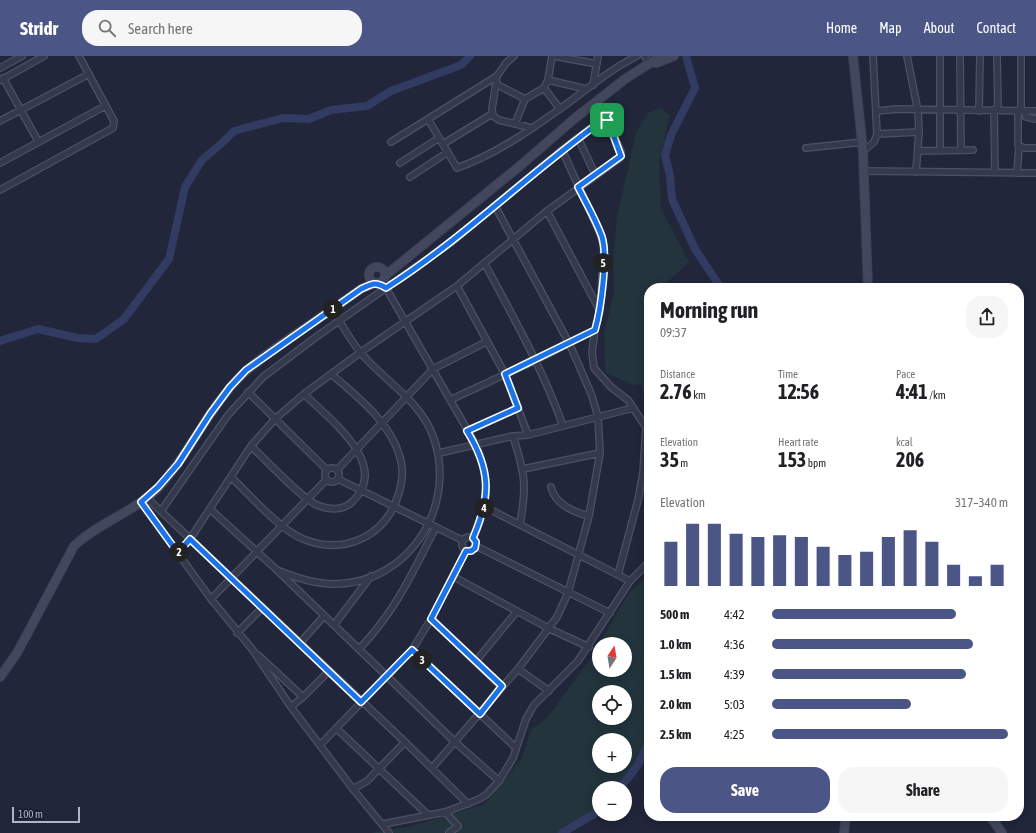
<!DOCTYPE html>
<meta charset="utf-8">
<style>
:root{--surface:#fff;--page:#f6f6f6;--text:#202124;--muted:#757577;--accent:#4b5686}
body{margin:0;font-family:"Asap Condensed",sans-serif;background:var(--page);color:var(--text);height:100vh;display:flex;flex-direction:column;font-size:15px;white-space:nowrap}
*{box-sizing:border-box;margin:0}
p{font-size:13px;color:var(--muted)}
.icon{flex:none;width:22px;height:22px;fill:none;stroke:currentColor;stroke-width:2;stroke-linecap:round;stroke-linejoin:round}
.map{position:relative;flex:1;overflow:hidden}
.panel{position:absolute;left:644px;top:227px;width:380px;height:538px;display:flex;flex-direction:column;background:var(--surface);border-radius:16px;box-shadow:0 2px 10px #0003}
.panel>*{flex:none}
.needle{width:26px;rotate:12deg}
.tools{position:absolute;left:592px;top:581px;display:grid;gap:8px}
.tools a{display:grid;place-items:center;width:40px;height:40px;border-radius:50%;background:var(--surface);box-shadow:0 2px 10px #0003;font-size:20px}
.scale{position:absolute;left:12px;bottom:10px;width:68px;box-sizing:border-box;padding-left:4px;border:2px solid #afb4c7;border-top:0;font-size:11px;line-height:14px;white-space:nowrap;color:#afb4c7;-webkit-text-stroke:3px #1a1e30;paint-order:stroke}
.pin{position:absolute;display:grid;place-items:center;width:34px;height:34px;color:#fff;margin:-17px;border-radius:8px;box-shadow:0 2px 6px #0006}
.km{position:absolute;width:20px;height:20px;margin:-10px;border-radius:50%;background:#222;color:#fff;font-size:11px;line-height:20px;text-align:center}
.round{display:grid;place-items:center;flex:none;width:42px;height:42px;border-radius:16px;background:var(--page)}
.summary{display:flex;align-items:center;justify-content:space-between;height:68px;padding:0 16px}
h1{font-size:22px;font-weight:700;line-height:30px}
.figures{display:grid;grid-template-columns:repeat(3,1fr);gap:6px;height:68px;padding:4px 16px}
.figures div{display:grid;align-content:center}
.figures b{font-size:20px;font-weight:700}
.figures small{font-size:11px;font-weight:400}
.figures p{font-size:11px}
.chart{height:112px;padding:8px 16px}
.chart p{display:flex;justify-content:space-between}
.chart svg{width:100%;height:72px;margin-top:4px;stroke:var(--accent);stroke-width:6}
.primary-button{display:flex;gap:8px;margin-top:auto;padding:8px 16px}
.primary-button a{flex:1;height:46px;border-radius:16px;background:var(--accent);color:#fff;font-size:16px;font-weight:700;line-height:46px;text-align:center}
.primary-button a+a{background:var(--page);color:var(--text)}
ul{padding:0 16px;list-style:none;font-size:13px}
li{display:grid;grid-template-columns:64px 48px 1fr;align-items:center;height:30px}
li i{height:10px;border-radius:5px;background:var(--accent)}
header{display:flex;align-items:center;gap:24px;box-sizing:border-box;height:56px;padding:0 20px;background:var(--accent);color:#fff}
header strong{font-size:19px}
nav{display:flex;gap:22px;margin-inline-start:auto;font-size:14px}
.search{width:280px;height:36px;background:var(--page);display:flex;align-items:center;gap:10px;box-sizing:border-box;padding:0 14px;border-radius:16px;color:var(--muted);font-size:15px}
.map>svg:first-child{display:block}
</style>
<header>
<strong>Stridr</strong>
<div class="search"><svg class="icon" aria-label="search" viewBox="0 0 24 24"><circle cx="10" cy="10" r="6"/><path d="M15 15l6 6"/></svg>Search here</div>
<nav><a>Home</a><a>Map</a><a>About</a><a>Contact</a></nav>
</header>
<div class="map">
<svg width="1036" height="777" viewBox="0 0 1036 777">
<rect width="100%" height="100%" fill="#21263b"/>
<!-- green -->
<path fill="#23343c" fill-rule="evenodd" d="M661,52L670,59L659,106L661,153L689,206L661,232H649V354L641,328L633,329L605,316L604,278L614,236L613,210L617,161L636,77L648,57Z
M649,518V690L642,708L616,732H599V748L591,756L558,777H370L412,770L485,748L522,702L531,674L547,662L589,605L629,537ZM599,588H625V614H599ZM599,636H625V662H599ZM599,684H625V710H599Z"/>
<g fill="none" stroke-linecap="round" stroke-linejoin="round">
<!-- river -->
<path stroke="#323b61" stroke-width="8" d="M686,0L695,32L671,79L665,99L670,120L672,143L695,193L721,232
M0,285L38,273L78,282L96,283L124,263L169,203L185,131L202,104L222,87L234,75L283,62L309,63L331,54L367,50L391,35L461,9L470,0
M620,732L638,709L649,686
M562,777L599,755"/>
<!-- street casing -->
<g stroke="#4c5163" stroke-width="8">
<path id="street" d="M514,0L506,7L497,20L428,63L457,112C494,99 529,75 561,52C586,34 609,14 637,0
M552,0L548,24L586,33
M554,0L597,8
M645,0L649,9
M907,0L918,55L919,76L916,116
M960,0L961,94
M997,0L998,54
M0,12L22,0
M497,20L492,53L493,60L499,64L532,72
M3,22L38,85
M1,24L44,0
M496,28L525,43
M593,29L598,0
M544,32L560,53
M994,54L995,117
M877,55L898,53L1036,55
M979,55L980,0
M1018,55V89L1024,92H1036
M1021,55V0
M1025,55L1026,61L1036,63
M0,65L89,18
M515,68L525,43L544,32L548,24
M877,78L919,76
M578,82L595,118
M391,86L428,63
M443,88L492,58
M806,92L863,86
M562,94L599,175L604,190L600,255L595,274L592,296L594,312L611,331L628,344L649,376
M863,95L874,86L877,78L873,0
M918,95L973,94
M940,95V0
M0,107L105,50
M400,107L439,82
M864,115L1036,117
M1017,117L1019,91
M410,121L448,96
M0,134L113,72L114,65L79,0
M547,155L600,255
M485,208C513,261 543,313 563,370
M385,221L386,232L476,389C491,426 489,445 473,482
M379,227L386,232
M457,230L505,318L528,379
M248,336L327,414
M450,344L536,304L595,274
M467,375L518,352
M513,380C525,418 527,429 520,468
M251,390C265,403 302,443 317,449C329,454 344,455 353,445C391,408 329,363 304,338
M439,397L513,380L528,379L633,352
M325 419a7 7 0 1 1 14 0a7 7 0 1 1-14 0Z
M523,413L600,397
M337,414L433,313L486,286
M231,421C249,438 280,474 303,483C343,499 384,482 398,440C402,428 404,414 400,401C390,366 358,341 331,318
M338,423L462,484
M551,431C555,448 573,456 589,460
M147,442L405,686L468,748
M141,446L211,543L252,593L291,651L353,733L389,777
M485,451L630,525
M210,453L277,514L455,686L499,725
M161,455L228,359L263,321L316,281L453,185L562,94L603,63L608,65L621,96L620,102L547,155L457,230L361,296L304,338L275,363L251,390L190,483L178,497
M462 488a7 7 0 1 1 14 0a7 7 0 1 1-14 0Z
M476,490L610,557
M277,514C296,522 314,528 335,528C411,527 458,448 433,380C420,344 384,325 360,296C353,287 346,276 340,266
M618,519L638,444L643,417L646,371
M454,521L550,573L589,591
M211,543L326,424
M431,563L501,630
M334,569L371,520
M237,577L262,552
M300,587L324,560
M359,593C396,555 412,517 436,471
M412,594L516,692
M258,599L303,641L291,651
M476,605L517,555
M518,613L549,635
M303,641L329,615
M336,672L428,759
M321,688L412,594L431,563L466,495
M432,712L518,613L557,561L568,537L589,460L600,397L598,361L592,340L580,312L569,287L495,150
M353,733L367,725L405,686
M445,756L458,770L449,777
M383,768L445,756L477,744L486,739L499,725L513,702L526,663L534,649L578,605L630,525L649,506"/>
</g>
<!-- secondary casing -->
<g stroke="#3e4254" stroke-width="10">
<path id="secondary" d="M853,0L863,95L868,232
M656,7L674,0
M369 219a8 8 0 1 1 16 0a8 8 0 1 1-16 0Z
M386,219L521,109L574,63L625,23L661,0
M0,621L17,597L74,490C99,466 135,456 159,431C188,400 205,359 234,327C251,308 272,295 293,280C316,265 338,249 361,233L375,227
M990,760L1002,777
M844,777L846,760"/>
</g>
<!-- street -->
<use href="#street" stroke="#34394b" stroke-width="5.5"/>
<!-- secondary -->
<use href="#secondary" stroke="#42475e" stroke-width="8"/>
</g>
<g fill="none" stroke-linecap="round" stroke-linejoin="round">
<!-- route casing -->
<g stroke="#fff" stroke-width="8">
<path id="route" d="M603,64L608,65L621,100L578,131C586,147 596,164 602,181C608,201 601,253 595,274L505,318L518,352L467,375C491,414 491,440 473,482L476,486L475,492L471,495H466L431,563L502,630L480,658L412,594L361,646L190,483L178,497L141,446L158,431L178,408L210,358L230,331L246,314L361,233C371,228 376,225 386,232C464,182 529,117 603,64Z"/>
</g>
<!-- route -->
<use href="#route" stroke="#1a73e8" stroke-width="5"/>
</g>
</svg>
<div class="tools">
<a><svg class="needle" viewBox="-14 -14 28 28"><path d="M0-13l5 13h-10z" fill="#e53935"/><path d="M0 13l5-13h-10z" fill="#757577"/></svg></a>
<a><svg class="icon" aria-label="locate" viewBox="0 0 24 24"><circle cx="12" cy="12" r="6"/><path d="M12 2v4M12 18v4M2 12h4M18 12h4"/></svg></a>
<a>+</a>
<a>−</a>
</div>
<div class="scale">100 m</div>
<div class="pin" style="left:607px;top:64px;background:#1e9e55"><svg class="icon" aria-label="arrive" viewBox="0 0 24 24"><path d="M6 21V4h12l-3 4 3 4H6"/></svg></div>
<b class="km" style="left:333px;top:253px">1</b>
<b class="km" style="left:179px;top:496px">2</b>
<b class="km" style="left:422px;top:604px">3</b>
<b class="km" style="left:484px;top:452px">4</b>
<b class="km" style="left:603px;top:207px">5</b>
<section class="panel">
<div class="summary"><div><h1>Morning run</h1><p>09:37</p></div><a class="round"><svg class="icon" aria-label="share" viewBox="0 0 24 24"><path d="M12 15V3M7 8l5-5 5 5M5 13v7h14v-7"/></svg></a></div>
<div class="figures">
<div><p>Distance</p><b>2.76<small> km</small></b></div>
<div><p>Time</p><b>12:56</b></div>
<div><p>Pace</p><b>4:41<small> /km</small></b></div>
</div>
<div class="figures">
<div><p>Elevation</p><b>35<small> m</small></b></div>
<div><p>Heart rate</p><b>153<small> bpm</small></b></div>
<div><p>kcal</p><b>206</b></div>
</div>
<div class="chart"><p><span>Elevation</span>317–340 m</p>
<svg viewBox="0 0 160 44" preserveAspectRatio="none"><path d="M5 44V17M15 44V6M25 44V6M35 44V12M45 44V14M55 44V13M65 44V14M75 44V20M85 44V25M95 44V23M105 44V14M115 44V10M125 44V17M135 44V31M145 44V38M155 44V31"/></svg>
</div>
<ul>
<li><b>500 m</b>4:42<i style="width:78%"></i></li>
<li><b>1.0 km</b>4:36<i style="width:85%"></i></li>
<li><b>1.5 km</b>4:39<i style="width:82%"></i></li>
<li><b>2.0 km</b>5:03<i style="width:59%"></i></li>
<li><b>2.5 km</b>4:25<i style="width:100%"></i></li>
</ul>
<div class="primary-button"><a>Save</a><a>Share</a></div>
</section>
</div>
